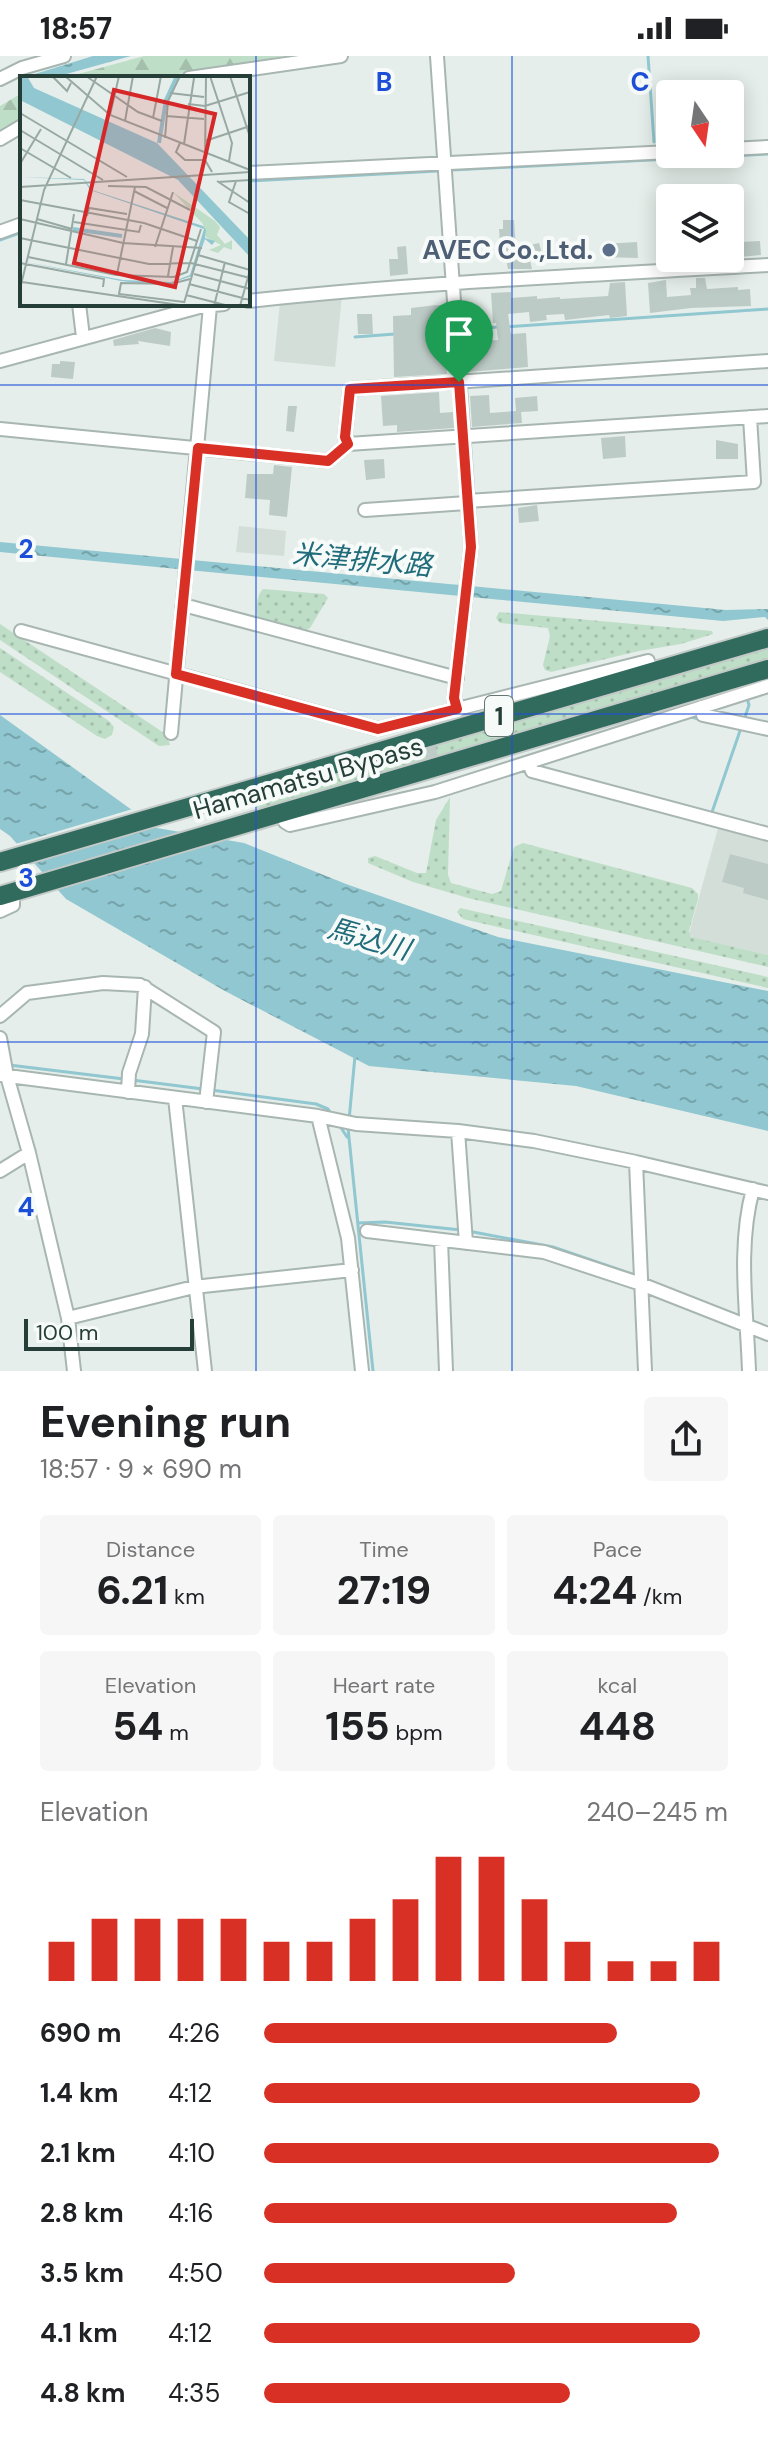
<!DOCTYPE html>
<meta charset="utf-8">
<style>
:root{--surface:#fff;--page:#f6f6f6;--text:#202124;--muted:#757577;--accent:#d93025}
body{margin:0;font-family:"DM Sans","Noto Sans JP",sans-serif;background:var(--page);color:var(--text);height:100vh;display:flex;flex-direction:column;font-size:30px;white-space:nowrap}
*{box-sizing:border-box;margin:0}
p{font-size:26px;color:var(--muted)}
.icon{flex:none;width:44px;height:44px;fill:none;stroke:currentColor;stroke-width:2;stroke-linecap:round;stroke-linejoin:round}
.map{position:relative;height:1315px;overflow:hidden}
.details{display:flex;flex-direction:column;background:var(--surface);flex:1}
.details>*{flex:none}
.needle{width:52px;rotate:167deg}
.controls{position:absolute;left:656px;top:24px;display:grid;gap:16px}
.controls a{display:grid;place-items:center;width:88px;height:88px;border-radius:8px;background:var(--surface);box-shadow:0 4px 20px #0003;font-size:40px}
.scale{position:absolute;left:24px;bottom:20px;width:170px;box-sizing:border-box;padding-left:8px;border:4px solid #253f38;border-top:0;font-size:22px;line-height:28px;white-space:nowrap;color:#253f38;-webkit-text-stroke:6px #f6faf8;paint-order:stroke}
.pin{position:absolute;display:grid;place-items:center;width:68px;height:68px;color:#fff;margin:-82px -34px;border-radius:50% 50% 50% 0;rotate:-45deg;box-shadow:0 0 8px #0007}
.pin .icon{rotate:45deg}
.round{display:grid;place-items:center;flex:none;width:84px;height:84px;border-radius:8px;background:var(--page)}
.head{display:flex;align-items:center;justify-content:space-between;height:136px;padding:0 40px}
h1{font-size:44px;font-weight:700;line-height:60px}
.figures{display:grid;grid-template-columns:repeat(3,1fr);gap:12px;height:136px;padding:8px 40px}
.figures div{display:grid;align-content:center;border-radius:8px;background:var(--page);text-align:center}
.figures b{font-size:40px;font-weight:700}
.figures small{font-size:22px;font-weight:400}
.figures p{font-size:22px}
.chart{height:224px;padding:16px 40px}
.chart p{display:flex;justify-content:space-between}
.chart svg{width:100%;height:144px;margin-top:8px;stroke:var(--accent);stroke-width:6}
ul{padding:0 40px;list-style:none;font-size:26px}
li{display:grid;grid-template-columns:128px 96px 1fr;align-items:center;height:60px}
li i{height:20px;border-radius:10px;background:var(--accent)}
.status{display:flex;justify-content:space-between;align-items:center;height:56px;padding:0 40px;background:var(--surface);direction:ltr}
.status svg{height:22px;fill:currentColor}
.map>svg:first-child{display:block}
</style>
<div class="status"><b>18:57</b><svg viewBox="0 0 49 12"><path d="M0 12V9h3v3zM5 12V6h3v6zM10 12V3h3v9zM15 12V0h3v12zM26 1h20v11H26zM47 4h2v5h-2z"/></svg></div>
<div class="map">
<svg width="768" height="1315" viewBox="0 0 768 1315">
<defs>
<pattern id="grass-dots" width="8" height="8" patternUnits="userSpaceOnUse" patternTransform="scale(2)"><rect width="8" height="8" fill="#bfdec7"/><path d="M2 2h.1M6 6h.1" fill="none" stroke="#a4c0ac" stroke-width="1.8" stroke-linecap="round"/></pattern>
<pattern id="forest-firs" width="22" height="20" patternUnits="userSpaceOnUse" patternTransform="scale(2)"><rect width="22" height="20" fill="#bfdec7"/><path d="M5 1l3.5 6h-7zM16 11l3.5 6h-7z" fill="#a4c0ac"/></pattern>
<pattern id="water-ripples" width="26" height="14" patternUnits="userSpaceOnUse" patternTransform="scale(2)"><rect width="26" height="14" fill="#90c7d0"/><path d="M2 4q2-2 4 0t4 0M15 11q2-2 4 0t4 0" fill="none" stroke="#75a3aa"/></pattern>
</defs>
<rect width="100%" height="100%" fill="#e5eeea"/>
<!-- built -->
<path fill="#d3ded9" d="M342,239L335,311L274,305L280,246Z
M239,470L286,475L284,500L236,496Z
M718,772L768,786V899L693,882L689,878Z"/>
<!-- grass -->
<path fill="url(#grass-dots)" d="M263,533L324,538L328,542L310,572L303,576L259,564C255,556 256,540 263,533Z
M499,556L712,575L713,578L681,588L639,595L551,616L545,614L543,609L550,580L548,572L500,567L496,562Z
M0,568L167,679L170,689L159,690L0,584Z
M768,590V604L275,750L258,752L244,745L247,742Z
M0,592L109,665L114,671L112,679L105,683L97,680L0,616Z
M450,741L448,819L451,827L492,838L501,835L514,791L523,787L692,832L698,838V843L689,875L691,881L768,899V911L468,842L413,826L368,807V802L375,800L417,817H426L436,764Z
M460,852L768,921V932L463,863L457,856Z"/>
<!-- forest -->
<path fill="url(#forest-firs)" d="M144,0H284L154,22H64Z
M22,37V63L0,75V50Z"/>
<!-- water -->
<path fill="url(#water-ripples)" d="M93,0H131L52,22H22Z
M0,486L726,554L768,553V564L765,561L723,565L0,496Z
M0,659L157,772L244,787L346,828L498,881L768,935V1075L576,1030L369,1010L225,935L66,843L10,780L0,773Z"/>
<!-- pier -->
<path fill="#e5eeea" d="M136,752L157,767L27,805L12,789Z"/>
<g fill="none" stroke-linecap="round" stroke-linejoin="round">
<!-- stream -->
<path stroke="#90c7d0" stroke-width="3" d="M648,0L654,86
M452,114L768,98
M248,125L438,115
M0,184L22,176
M506,271L768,253
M458,274L498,271
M355,281L395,278
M691,661L703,664
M745,661L749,649L747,642
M711,759L741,672
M9,1009L124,1023
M132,1024L203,1033
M211,1034L316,1048L328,1053L331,1058
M349,1064L355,1000
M338,1067L347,1081
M348,1072L373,1315
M358,1167L385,1166L461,1174
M468,1175L553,1191L638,1220"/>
</g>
<!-- building -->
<path fill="#bdcbc6" d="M503,164H514L516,192L539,187L543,201L530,204L532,213H508L503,189H500L499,173H503Z
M760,185L761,199L740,201V186Z
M637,186L638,202L603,201V188Z
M406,190L408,218L390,220L389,203H398L397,191Z
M696,222H705L707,233L738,231V234L750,233L751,250L691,252L650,257L648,227L666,224L667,241L691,239L690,232H696Z
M625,226L627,260L610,262L609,259L565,264L564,258L546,259L547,264L530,266L529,256L508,258L511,278L526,277L528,311L468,316L467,303H477L475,286L498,284L496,267H493L491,237L511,236V242L537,240V243L560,241V243L608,240L610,227Z
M436,249L445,250L447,272H443L447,318L394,321L393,260L411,259V252Z
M357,258H372L373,278H358Z
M155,272L171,276L170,290L138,285L139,288L114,290L113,284Z
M60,305L75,306L73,323L51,321L52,308H60Z
M439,336L440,357L453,356L454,372L397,376V369L383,370L381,340Z
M489,339L490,357L516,355L515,342L537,340L538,355L521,356L522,367L472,371L470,340Z
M288,350H297L294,376L286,375Z
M625,380L626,401L603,403L601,382Z
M716,384L738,388V403H716Z
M384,403L385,422L366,424L364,404Z
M274,409L292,411L287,461L269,459L270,444L245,442L247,418H273Z
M537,449L539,465L519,467L518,452Z
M730,798L768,808V844L743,837L744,832L722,826Z"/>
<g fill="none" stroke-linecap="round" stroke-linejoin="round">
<!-- minor-tunnel -->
<path stroke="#bfcbc6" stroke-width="12" stroke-dasharray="12 6" stroke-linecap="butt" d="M424,674L438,721"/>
<!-- minor casing -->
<g stroke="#a8b6b1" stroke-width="16">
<path id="minor" d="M437,0L471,491L454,642L457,653
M189,22L341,0
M0,23L22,12L64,0
M0,83L22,70
M730,93L768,91
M248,117L670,96
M0,176L22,168
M248,245C421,226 594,219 768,209
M79,248L83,281
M0,305L203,250L224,248
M0,373L328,405L348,388L768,360
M348,388L345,381L350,333L768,305
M467,445L754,426L750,361
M365,454L467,447
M182,551H191L457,622
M21,575L378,673L648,605L651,616
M701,651L703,659L768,673
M171,677L210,250
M529,706L532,715L768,778
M282,757L285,766L290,769L435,736L768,630
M0,855L13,849V836
M0,960L27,937L103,927L140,929L214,976L206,1046
M0,982L7,1020L29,1097L68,1262L74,1315
M0,1019L318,1060L356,1068L458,1075L534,1085L636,1106L768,1137
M128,1036L129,1017L142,978L145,931
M175,1042L205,1315
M318,1060L348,1182L362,1315
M458,1075L466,1187
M636,1106L645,1315
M0,1115L29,1097
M367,1175L544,1196L641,1228L768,1278
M441,1184L446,1315
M68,1262L194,1231L352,1214
M749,1315C747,1255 737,1191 753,1133"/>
</g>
<!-- highway casing -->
<g stroke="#c2c9c7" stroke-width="22">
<path id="highway" d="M0,806L768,582
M0,840L768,613"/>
</g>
<!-- minor -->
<use href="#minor" stroke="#fff" stroke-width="12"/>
<!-- highway -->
<use href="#highway" stroke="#316b5e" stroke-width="18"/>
</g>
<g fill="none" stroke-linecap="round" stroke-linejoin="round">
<!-- route casing -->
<g stroke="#fff" stroke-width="16">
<path id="route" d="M459,326L471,491L454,642L457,653L378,673L176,618L198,392L328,405L348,388L345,381L350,333Z"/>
</g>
<!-- route -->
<use href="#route" stroke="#d93025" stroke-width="10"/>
</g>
<!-- grid -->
<path fill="none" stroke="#1d4ed8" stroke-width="2" stroke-opacity="0.55" d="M256,0V1315M512,0V1315M0,329H768M0,658H768M0,986H768"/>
<!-- markers -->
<circle fill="#5c6f8a" stroke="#f6faf8" stroke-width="3" cx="609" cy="194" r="8"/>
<g text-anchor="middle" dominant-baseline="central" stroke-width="8" stroke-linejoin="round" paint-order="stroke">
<!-- shield labels -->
<rect fill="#f6faf8" stroke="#647772" stroke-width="2" x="485" y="640" width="28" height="40" rx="6"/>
<g font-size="24" font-weight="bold" fill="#253f38">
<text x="499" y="660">1</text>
</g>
<!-- service labels -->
<g font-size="26" font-weight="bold" fill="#4e5e75" stroke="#f6faf8" text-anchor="end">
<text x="593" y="194">AVEC Co.,Ltd.</text>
</g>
<!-- street labels -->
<g font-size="26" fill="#253f38" stroke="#f6faf8">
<text transform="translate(308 722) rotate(-16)">Hamamatsu Bypass</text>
</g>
<!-- water labels -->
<g font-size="28" font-style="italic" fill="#206c7a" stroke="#f6faf8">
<text transform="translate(362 504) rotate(5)">米津排水路</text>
<text transform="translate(369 883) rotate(16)">馬込川</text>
</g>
</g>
<!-- overview -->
<g transform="translate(20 20)">
<rect width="230" height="230" fill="#e5eeea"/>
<path d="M153,116L195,145L200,151L197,159L205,168L212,164V174L204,171L198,177L189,174L201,169L186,161L183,148Z" fill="#bfdec7"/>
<path d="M0,0H7L14,12L137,67L230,164V181L158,104L2,25ZM0,101L64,103L72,114L183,150L186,154L185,162L195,165L192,169L185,163L172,200L151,207L128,208L101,205L0,185L103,204L151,206L170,199L184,153L70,114L64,104Z" fill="#90c7d0"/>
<path fill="none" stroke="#90c7d0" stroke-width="4" d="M139,67L146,24L157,0M53,153L102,160"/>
<path fill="none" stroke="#98a8a3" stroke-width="2" d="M32,0L47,15L51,7M45,0L90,39L230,94M66,0L118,36L142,45M186,0L185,84L192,96M190,0L212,67L209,85M210,0L230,61M150,17L184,21M168,28L185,30L230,16M0,37L107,101M90,39L99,0M146,40L184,43M133,42L141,0M105,45L113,0M0,54L83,104M145,62L148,25L160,0M185,65L230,50M160,67L156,76L165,84H184M164,68L174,2M0,72L51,102M0,88L21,53M197,105L230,127M216,105L209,126L230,138M198,106L230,104M88,110L126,111L170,134M0,111L230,96M114,115L147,132M0,124L124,147L177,165M67,140L69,132L107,138M0,143L103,167L182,172M17,143L52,153M54,146L119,156L121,149M0,162L129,188L171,187L230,202M135,171L153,116M178,179L230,194M8,181L96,199L154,201L167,196L181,153M0,187L84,203L83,211M46,188L54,138M97,198L115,111M174,198L230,213M148,200L153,171M2,206L166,230M169,208L230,224M0,213L24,114L77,0M166,219L209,230M164,226L99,218L101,207L151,208L170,203M164,227L180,172M194,230L205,186M220,230L230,194"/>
<path fill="#d62828" fill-opacity="0.15" stroke="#d62828" stroke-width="4" d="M94,14L195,38L155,211L54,187Z"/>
<rect width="230" height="230" fill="none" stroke="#253f38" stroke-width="4"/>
</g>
<g font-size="26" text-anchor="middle" font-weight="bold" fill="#1d4ed8" stroke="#f6faf8" stroke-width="8" stroke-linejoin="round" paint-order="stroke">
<text x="384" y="35">B</text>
<text x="640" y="35">C</text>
<text x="26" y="502">2</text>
<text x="26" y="831">3</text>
<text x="26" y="1160">4</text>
</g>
</svg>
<div class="controls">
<a><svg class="needle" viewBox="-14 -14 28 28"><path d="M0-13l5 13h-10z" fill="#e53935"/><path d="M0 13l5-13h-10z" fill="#757577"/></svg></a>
<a><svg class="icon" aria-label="layers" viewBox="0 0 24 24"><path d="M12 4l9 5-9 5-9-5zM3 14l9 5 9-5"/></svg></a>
</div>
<div class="scale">100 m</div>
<div class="pin" style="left:459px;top:326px;background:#1e9e55"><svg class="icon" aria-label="arrive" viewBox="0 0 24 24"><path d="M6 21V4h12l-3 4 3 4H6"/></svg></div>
</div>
<section class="details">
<div class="head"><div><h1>Evening run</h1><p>18:57 · 9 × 690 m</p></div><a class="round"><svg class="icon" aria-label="share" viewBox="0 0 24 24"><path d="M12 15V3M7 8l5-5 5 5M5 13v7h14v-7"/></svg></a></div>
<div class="figures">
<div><p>Distance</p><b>6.21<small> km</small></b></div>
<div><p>Time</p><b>27:19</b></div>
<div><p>Pace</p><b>4:24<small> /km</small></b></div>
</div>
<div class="figures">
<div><p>Elevation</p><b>54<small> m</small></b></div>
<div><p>Heart rate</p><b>155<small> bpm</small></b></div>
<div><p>kcal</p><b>448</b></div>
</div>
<div class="chart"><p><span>Elevation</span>240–245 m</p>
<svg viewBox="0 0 160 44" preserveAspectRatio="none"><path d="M5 44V32M15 44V25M25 44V25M35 44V25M45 44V25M55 44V32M65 44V32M75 44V25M85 44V19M95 44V6M105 44V6M115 44V19M125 44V32M135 44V38M145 44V38M155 44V32"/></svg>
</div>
<ul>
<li><b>690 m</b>4:26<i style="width:76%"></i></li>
<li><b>1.4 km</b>4:12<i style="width:94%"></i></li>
<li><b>2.1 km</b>4:10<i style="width:98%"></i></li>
<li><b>2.8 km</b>4:16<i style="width:89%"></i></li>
<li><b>3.5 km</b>4:50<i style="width:54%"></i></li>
<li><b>4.1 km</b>4:12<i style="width:94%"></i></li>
<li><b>4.8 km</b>4:35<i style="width:66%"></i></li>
</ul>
</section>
